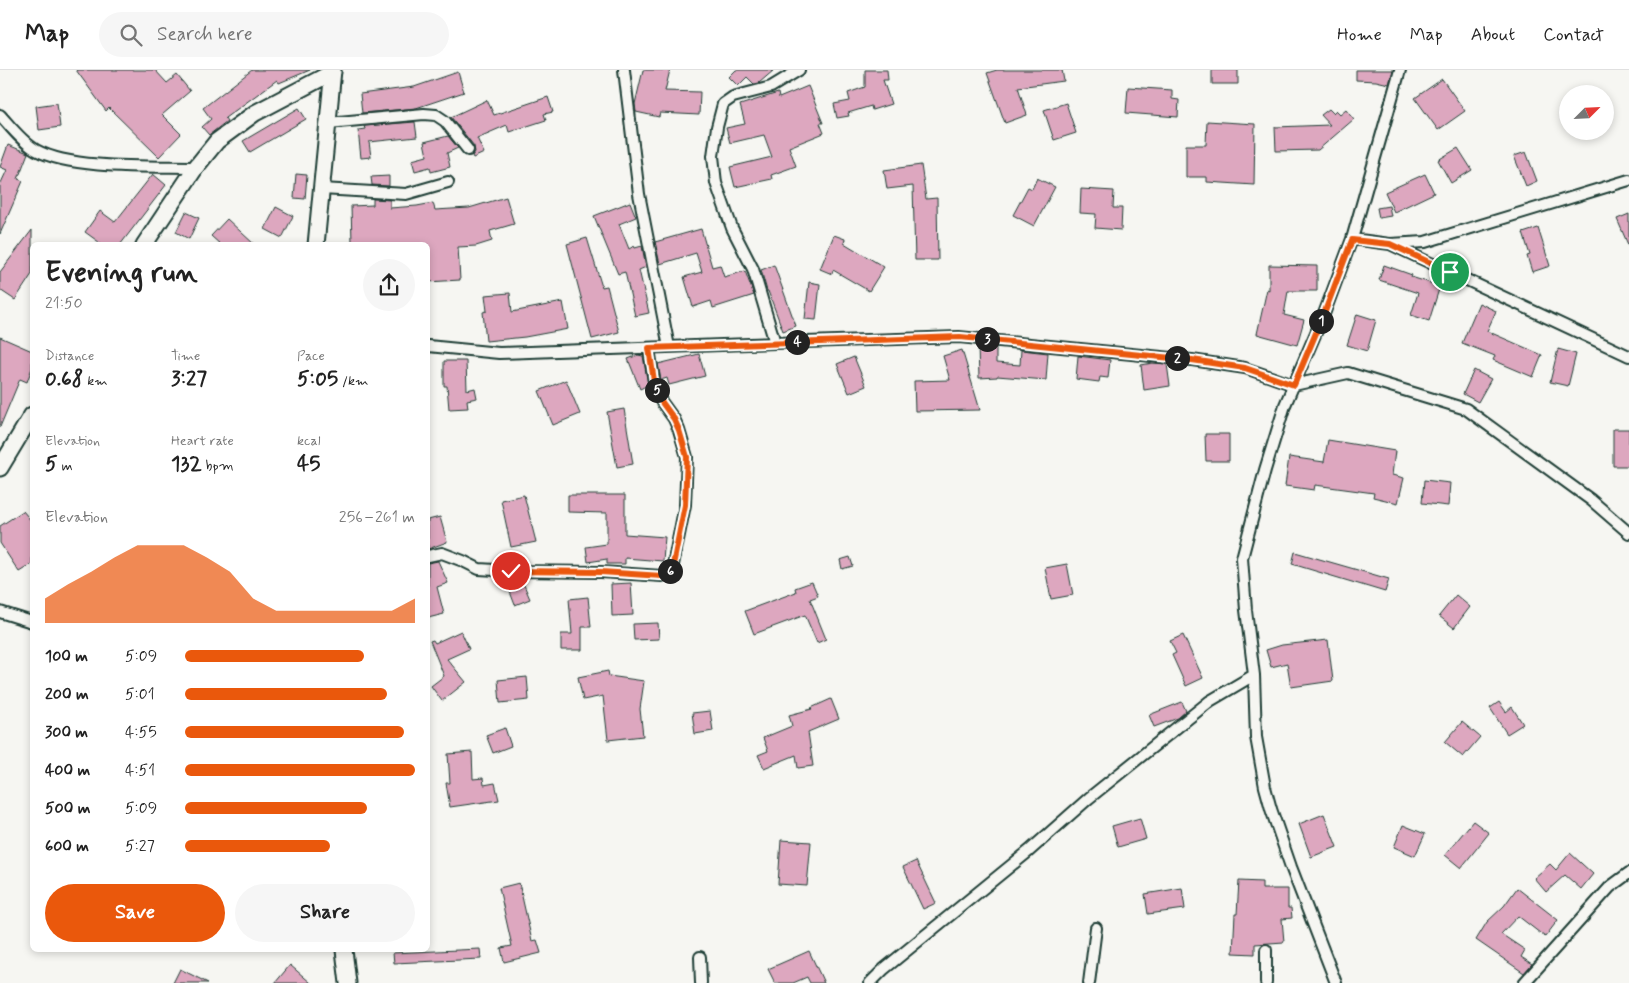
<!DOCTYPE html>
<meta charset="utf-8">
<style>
:root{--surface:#fff;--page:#f6f6f6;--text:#222;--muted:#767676;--line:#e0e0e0;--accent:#ea580c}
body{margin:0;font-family:Mynerve,sans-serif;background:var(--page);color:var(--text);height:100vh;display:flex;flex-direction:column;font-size:19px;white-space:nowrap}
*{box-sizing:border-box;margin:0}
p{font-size:16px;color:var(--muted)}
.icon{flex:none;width:28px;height:28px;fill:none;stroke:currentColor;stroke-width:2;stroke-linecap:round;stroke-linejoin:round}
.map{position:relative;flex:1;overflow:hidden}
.drawer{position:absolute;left:30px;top:172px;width:400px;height:710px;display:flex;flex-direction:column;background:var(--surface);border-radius:8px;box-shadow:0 2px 8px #0003}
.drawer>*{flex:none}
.needle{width:32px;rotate:66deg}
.buttons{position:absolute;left:1559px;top:15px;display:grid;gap:10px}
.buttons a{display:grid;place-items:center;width:55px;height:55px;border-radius:50%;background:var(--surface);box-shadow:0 2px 8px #0003;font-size:25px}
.pin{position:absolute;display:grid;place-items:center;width:42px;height:42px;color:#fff;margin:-21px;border:2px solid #fff;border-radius:50%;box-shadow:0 1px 5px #0007}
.km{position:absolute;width:25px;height:25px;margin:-12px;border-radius:50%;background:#222;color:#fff;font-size:14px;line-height:25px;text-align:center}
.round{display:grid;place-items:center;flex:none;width:52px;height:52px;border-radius:26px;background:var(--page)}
.summary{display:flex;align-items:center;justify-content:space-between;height:85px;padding:0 15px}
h1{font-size:28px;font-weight:800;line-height:38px}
.figures{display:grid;grid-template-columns:repeat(3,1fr);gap:8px;height:85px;padding:5px 15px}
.figures div{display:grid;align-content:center}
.figures b{font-size:21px;font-weight:800}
.figures small{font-size:14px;font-weight:400}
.figures p{font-size:14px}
.chart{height:140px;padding:10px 15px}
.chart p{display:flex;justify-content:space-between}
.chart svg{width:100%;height:90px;margin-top:5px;fill:var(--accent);opacity:.7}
.action{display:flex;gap:10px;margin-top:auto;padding:10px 15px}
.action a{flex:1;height:58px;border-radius:30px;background:var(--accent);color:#fff;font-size:20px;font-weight:800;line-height:58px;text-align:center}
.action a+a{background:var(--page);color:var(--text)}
ul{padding:0 15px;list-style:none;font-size:16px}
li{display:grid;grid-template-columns:80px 60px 1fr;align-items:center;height:38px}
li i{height:12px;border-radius:6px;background:var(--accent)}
header{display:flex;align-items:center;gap:30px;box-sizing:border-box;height:70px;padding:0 25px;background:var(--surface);border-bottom:1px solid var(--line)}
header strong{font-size:24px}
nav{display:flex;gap:28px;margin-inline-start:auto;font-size:18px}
.search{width:350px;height:45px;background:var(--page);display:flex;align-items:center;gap:12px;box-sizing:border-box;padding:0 18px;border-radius:28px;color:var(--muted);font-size:19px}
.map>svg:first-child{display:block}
</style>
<header>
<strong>Map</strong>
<div class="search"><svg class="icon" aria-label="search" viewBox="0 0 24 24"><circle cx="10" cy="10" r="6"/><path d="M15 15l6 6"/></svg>Search here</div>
<nav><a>Home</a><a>Map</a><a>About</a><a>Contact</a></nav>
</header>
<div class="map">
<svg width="1629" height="913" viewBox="0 0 1629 913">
<rect width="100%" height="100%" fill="#f6f6f2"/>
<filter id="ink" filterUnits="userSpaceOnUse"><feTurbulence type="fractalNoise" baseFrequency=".02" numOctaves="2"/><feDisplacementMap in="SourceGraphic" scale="10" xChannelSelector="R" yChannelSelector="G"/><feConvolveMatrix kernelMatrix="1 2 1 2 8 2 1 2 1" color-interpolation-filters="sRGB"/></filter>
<g filter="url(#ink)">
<!-- building -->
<path fill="#dda7bf" stroke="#1f3d34" d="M76,0H155L167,13L177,5L190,21L162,45L181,64L159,87L109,38L106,41Z
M252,0H310L279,13L277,10L225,48L227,51L209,65L202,57L211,49L203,38Z
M643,0H670L665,21L700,22L699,45L660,43L659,47L636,42L635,34Z
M736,0H774L759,13L754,14L747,7L738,16L729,7Z
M865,0H887L888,10H883L891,34L872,40L871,36L848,43L849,46L837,48L834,34L850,31L848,23L865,17Z
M997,0H1062L1064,11L1018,17L1027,45L1005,53L987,3Z
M1212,0H1238V14H1212Z
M1356,0H1393L1389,14L1376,11L1356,10Z
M458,2L464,22L416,38L362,43L360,24L414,17Z
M1442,9L1465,41L1438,60L1415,28Z
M808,16L823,53H820L824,63L789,77L796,96L771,105L772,109L735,117L730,97L772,87L764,65L730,73L726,58L745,54L740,35L778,23L779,28Z
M1128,17L1172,20V29L1179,30L1178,47L1126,43Z
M548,27L553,42L544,44L546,50L509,62L507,55L477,68L484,83L473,88L472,86L475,82L474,76L451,47L487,30L494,45Z
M57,33L60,57L39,60L36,36Z
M1066,33L1076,63L1054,70L1044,40Z
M299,38L306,49L250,82L243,71Z
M1329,39L1333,43L1336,40L1340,44L1346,39L1354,49L1318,80L1276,81L1275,57L1330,55L1321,45Z
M1207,51L1255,54L1254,115L1207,112V107H1186V75H1206Z
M415,52L417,67L369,72L371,87L361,88L358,60L365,59L364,56Z
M448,66L458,78L447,83L450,97L431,102L430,97L415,101L412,90L427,86L424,72Z
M8,75L28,83L18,109L23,111L0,164V115L7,100L0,97Z
M1458,78L1472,100L1451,113L1438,90Z
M1526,82L1537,111L1526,116L1514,86Z
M921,95L926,129L937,128L938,190H915L913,116L887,119L884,100Z
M153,104L166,115L120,175H103L85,162L100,141L115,152Z
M296,104L307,105L305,129L294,128Z
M1425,104L1434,123L1394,142L1385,122Z
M389,106V116L372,115L371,107Z
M1037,108L1055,117L1034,156L1013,145L1028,117L1032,119Z
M1081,119L1114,121L1113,138H1122L1121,160L1095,158L1096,144L1080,143Z
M506,127L514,154L490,161L492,171L476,176L458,177L460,210L428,212V175H360V172H352L351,136L373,135V129L390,130V138L417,136L433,133L435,140L469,138Z
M630,132L636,147L619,154L629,179L634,176L635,178L642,176L646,197L639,200L649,243L635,246L625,202L618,204L594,146Z
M1389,136L1391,146L1379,148L1377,138Z
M276,137L293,146L282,168L265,159Z
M186,142L199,148L189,169L176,162Z
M1629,144V177L1617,149Z
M227,149L255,175H221L211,166Z
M1538,158L1550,196L1532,202L1527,186L1530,185L1523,163Z
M701,159L712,197L720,195L724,207L745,201L754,225L713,238L711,231L693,237L684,207L702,202L696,183L660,194L655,172Z
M32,160V204L15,230L0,220V202Z
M834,165L845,169L844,173L884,197L869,221L833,200L832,204L820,199Z
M587,168L602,217L607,216L619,262L592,269L567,174Z
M774,195L796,256L783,261L768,221H767L761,200Z
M1269,195L1317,196V221H1288L1284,245L1304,250L1297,275L1257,264L1267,219L1269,220Z
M1384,195L1412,205L1411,207L1440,216L1429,251L1411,245L1418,223L1379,210Z
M809,212L820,214L816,250L805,249Z
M510,223L512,242L563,232L568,259L525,267L486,271L483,242L487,241L485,225Z
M1479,233L1496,241L1487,261L1542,285L1533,307L1493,290L1495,286L1462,273Z
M1357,244L1376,250L1367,281L1347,275Z
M0,267L32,281V298L27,312L20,309L0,357Z
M978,277L996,278V293L1020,295L1021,280L1048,283L1046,310L997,306V307L979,308Z
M1558,279L1576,284L1568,316L1550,312Z
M962,280L980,340L915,341L914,311L950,310L943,286Z
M699,284L705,306L669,315L667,308L661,310L658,294Z
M638,285L643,286L648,315L640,319L628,289Z
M1078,286L1110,290L1108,308L1100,307L1099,312L1076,309Z
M854,287L866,316L849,323L837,294Z
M444,291H466L467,320L475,318L477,328L467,330L468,338L449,339L447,316H444Z
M1153,293L1167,294L1170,316L1144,320L1141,295Z
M1474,300L1491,309L1478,332L1463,324Z
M566,310L580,344L553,355L539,321Z
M624,339L633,394L617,397L607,342Z
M1613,359H1629V396H1613Z
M1205,364H1229V391H1206Z
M1328,370L1395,381L1392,405L1404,408L1398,433L1373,427L1374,423L1315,415L1314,420L1285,416L1289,387L1324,392Z
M1424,410L1450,413L1448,436L1422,433Z
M524,425L536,472L511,477L501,430Z
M568,425H625V464L665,467L663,491L625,488V494H607V489L588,492L586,477L607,474V443L568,442Z
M23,441L32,452V494L19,502L0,473V456Z
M440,447L447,472L428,479V450Z
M1295,482L1389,509L1385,522L1292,494Z
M850,487L853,496L842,499L840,490Z
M438,491L448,513L437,517L444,544L428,548V493Z
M1067,494L1073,525L1051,529L1045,498Z
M521,508L530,529L515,535L507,514Z
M812,512L818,526L810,529L826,569L817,573L805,545L754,564L745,541L796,522L795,518Z
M631,513L633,545L612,546L611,514Z
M1456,525L1470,537L1454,558L1439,546Z
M588,527L591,557H582V580H561V564H572L569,529Z
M658,553L659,569L634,570L633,554Z
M461,561L469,579L447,589L466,612L442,631L431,616L444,606L430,571L433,570L435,573Z
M1183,565L1203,608L1186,616L1172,585L1176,583L1170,571Z
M1328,570L1333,611L1291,617L1287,593L1271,597L1266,580L1282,575Z
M608,601L609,606L644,611L640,639L643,666L608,670L603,626L583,630L578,607Z
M527,607L529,630L500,633L498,610Z
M831,629L839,649L808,662L813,696L798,698L796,685L764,698L758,685L768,681L763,668L792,656L789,645L812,639L811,638Z
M1182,632L1186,641L1178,648L1154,657L1149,645Z
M1499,632L1506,642L1512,637L1523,654L1507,664L1490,638Z
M710,641L713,661L695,664L692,643Z
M1462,652L1480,667L1463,687L1445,672Z
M505,658L511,676L493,683L486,665Z
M472,682L473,709L483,708L484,715L495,713L499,730L450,737L446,713H450L448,684Z
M1324,744L1337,777L1311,787L1299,754Z
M1140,748L1146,769L1118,777L1112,756Z
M1473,751L1489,763L1461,798L1445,785Z
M1403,755L1425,764L1415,786L1394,777Z
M781,770L811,772L807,816L778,814Z
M1570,783L1593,804L1581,819L1565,805L1546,822L1534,808L1550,794L1556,800Z
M916,791L936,833L923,839L903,797Z
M1239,811L1262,812V819H1288V838H1291L1292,848L1282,849L1284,872L1255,874V884L1233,883L1235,844H1237Z
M519,813L532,871L537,870L541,883L504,892L501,878L512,876L499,818Z
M1182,818L1185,839L1148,844L1145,824Z
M1517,818L1558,850L1545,867L1518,846L1501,864L1525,880L1521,887L1532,894L1524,903L1476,870L1487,852L1504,836Z
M480,879L481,889L394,893L393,883Z
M809,881L824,913H810L807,907L793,913H775L768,899Z
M290,895L311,913H275Z
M180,899L208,913H173Z"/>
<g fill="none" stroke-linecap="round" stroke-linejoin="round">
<!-- street casing -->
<g stroke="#1f3d34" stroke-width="14">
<path id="street" d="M624,0L639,124L669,277
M0,45C10,56 22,72 36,80C72,100 154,96 196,97
M328,53L424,44L436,45L445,51L468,80
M322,119L406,124L448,112
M1352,169L1390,174L1425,172L1629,110
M1392,175L1629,286
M775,273L959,267L1192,290L1245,298L1294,315L1348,303L1466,339L1591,430L1629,463
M428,276L499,283L775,273L753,199L732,158L716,113L713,86L717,57L723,34L733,27L771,17L799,0
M428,486L442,483L463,491L479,499L511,501L601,502L662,506L670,503L673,495L685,435L687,387L679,360L674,349L661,331L654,311L649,278
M0,542L32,552
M700,887L701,913
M870,913L884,899L1029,781L1089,728L1210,631L1254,605
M1089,913L1096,858
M1266,913V880
M1336,913L1291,797L1271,739L1265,717L1256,667L1254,605L1246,540L1242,488L1265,400L1285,335L1324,244L1352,169L1400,0
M1524,913L1610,817L1629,803"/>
</g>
<!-- secondary casing -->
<g stroke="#1f3d34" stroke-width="19">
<path id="secondary" d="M144,175L196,97L217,71L255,43L333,2
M316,175L333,0
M0,398L32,345
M344,880L348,913"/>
</g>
<!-- street -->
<use href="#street" stroke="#f6f6f2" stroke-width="10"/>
<!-- secondary -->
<use href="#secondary" stroke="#f6f6f2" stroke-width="15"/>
</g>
</g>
<g fill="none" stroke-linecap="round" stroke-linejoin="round" filter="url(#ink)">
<!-- route casing -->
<g stroke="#fff" stroke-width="10">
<path id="route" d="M511,501L601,502L662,506L670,503L673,495L685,435L687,387L679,360L674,349L661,331L654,311L649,278L960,267L1192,290L1245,298L1294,315L1324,244L1352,170L1390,174L1450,202"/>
</g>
<!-- route -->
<use href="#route" stroke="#ea580c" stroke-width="6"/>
</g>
</svg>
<div class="buttons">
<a><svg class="needle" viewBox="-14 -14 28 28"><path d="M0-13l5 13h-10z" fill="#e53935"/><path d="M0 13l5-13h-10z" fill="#767676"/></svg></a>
</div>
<div class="pin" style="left:1450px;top:202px;background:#1e9e55"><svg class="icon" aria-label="arrive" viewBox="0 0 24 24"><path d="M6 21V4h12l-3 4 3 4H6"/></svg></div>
<div class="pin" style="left:511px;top:501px;background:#d93025"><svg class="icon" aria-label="check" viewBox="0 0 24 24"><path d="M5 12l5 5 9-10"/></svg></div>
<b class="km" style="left:1321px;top:251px">1</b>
<b class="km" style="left:1177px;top:288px">2</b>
<b class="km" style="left:987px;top:269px">3</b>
<b class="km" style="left:797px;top:272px">4</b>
<b class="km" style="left:657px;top:320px">5</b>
<b class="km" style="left:670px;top:501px">6</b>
<section class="drawer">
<div class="summary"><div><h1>Evening run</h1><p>21:50</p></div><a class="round"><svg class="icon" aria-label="share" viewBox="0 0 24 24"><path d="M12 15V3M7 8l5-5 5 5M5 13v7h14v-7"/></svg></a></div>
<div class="figures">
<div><p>Distance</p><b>0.68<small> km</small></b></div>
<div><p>Time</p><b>3:27</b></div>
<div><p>Pace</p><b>5:05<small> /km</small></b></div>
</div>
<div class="figures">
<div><p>Elevation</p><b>5<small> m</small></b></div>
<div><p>Heart rate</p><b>132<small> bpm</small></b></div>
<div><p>kcal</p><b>45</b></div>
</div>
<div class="chart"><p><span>Elevation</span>256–261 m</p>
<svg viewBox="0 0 160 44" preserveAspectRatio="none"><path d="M0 44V32L10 25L20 19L30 12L40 6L50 6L60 6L70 12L80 19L90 32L100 38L110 38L120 38L130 38L140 38L150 38L160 32V44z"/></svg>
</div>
<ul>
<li><b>100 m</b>5:09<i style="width:78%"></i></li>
<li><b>200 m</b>5:01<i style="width:88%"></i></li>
<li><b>300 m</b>4:55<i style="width:95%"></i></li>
<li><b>400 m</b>4:51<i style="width:100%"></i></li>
<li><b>500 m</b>5:09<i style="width:79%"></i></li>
<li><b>600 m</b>5:27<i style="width:63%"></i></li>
</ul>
<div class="action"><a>Save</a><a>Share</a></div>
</section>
</div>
